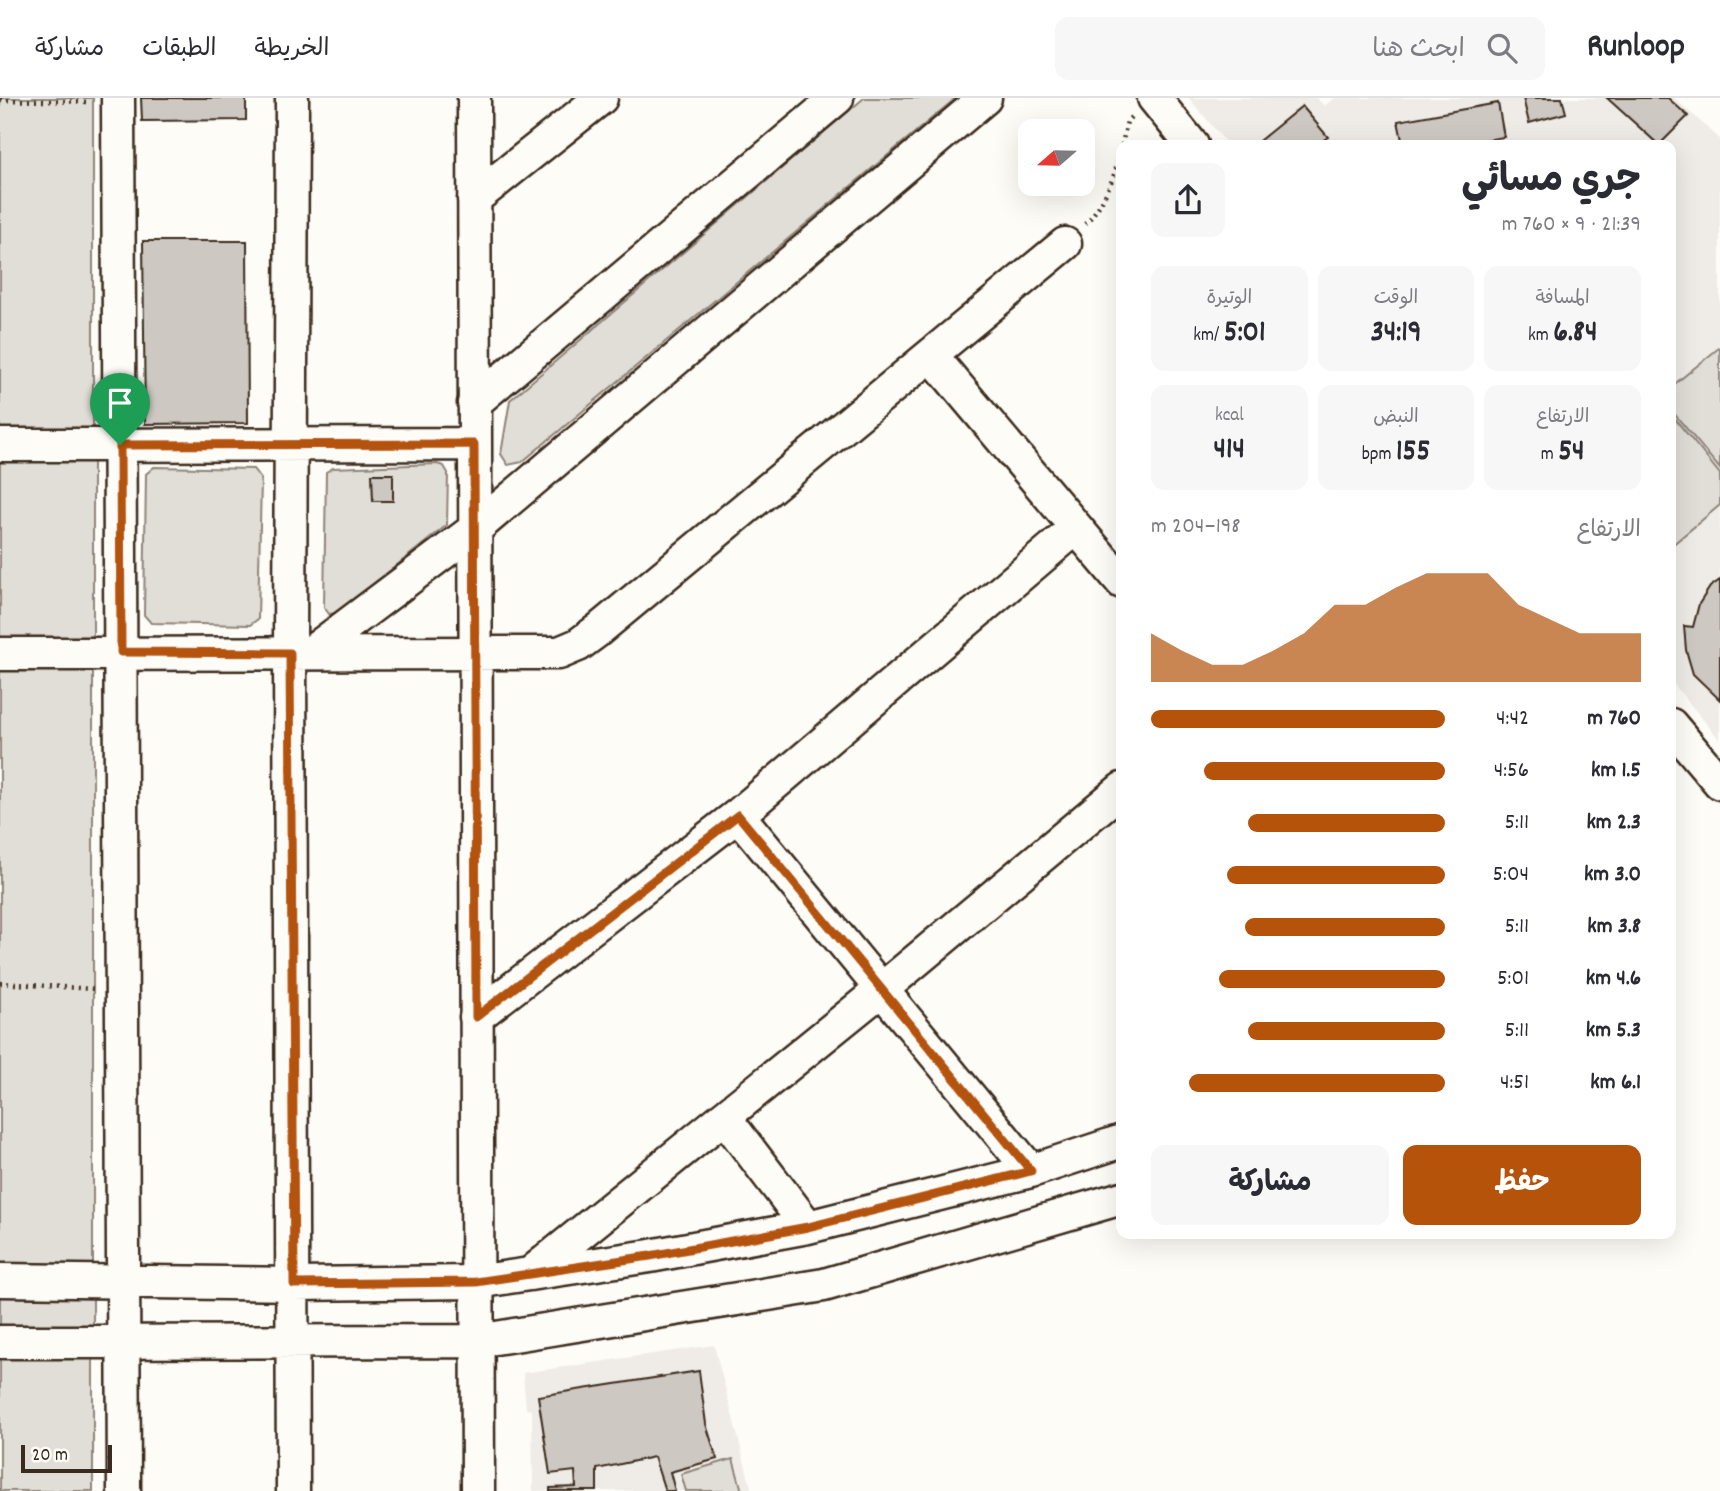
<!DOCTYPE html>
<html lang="ar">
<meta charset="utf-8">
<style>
:root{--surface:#fff;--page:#f7f7f7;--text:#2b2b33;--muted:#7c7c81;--line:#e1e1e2;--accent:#b45309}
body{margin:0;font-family:Dekko,"Playpen Sans Arabic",sans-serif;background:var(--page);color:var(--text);direction:rtl;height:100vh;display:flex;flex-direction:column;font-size:26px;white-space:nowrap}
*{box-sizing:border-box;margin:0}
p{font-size:23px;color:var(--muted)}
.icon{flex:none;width:38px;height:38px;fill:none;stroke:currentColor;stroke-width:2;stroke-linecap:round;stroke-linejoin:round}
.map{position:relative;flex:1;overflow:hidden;direction:ltr}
.drawer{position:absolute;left:1116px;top:42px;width:560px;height:1099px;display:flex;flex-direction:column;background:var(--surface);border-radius:14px;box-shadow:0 7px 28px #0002;direction:rtl}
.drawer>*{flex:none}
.needle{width:46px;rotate:250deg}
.buttons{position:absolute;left:1018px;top:21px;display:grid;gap:14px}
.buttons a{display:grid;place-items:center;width:77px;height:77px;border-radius:14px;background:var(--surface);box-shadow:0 7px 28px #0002;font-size:35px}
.scale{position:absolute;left:21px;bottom:18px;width:91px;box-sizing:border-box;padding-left:7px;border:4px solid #3b2a1e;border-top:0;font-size:19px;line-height:24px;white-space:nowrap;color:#3b2a1e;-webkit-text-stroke:5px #fdfcf7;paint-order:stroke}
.pin{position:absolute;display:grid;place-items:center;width:60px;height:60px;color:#fff;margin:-72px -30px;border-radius:50% 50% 50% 0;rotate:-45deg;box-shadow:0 0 7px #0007}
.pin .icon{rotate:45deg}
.round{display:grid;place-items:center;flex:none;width:74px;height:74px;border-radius:14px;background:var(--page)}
.overview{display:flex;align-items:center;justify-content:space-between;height:119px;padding:0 35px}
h1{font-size:38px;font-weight:700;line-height:52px}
.figures{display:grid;grid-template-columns:repeat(3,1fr);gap:10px;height:119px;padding:7px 35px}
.figures div{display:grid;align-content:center;border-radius:14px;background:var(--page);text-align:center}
.figures b{font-size:30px;font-weight:700}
.figures small{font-size:19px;font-weight:400}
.figures p{font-size:19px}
.chart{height:196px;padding:14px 35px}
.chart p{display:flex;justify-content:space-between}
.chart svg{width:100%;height:126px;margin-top:7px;fill:var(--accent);opacity:.7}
.button{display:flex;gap:14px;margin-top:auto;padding:14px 35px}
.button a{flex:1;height:80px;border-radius:14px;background:var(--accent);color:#fff;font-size:28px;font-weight:700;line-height:80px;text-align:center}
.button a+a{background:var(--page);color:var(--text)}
ul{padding:0 35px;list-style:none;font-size:23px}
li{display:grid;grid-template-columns:112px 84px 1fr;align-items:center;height:52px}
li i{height:18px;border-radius:9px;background:var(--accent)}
header{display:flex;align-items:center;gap:42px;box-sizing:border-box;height:98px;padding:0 35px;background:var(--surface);border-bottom:2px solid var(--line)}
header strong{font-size:33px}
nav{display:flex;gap:38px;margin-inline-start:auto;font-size:24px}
.search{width:490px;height:63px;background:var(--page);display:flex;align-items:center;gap:18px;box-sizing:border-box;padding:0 24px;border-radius:14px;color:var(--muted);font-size:26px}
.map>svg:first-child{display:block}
</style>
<header>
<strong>Runloop</strong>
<div class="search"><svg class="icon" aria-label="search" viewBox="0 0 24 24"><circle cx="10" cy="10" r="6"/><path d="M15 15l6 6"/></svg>ابحث هنا</div>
<nav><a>الخريطة</a><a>الطبقات</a><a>مشاركة</a></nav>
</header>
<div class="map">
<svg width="1720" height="1393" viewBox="0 0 1720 1393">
<rect width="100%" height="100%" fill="#fdfcf7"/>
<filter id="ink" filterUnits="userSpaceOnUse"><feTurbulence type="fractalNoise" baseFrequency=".0143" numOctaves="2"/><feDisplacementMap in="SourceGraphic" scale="14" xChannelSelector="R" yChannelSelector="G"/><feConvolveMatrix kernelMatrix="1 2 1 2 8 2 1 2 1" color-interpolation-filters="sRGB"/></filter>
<g filter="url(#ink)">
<!-- built -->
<path fill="#efece7" d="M1189,0H1317L1324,8L1335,0H1674L1720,41V642L1671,583V47H1228Z
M714,1247L752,1393H533L532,1312L526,1311L523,1275Z"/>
<!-- green -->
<path fill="#e1ded7" stroke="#8e847a" stroke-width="2" d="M0,0H93V1393H0Z
M864,0H956L522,364L508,367L501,356L510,302Z
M1720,249V371L1671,312V289Z
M1671,316L1720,376V407L1671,448Z
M437,366L444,368L448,375L447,427L337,515L329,516L324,509L326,374L333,370Z
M154,369L253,371L261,381L258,521L250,527L151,525L144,517L146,376Z
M733,1361L742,1393H686L681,1376Z"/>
<!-- building -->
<path fill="#cdc8c2" stroke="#3b2a1e" stroke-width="2" d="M141,0H246V22L142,23Z
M1523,0H1562L1566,15L1529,25Z
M1607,0H1668L1688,18L1659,47Z
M1498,5L1504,39L1485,42L1486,47H1403L1398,23Z
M1302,8L1328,39L1325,41L1317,47H1254Z
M143,143H247L248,325L145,326Z
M372,376H393V403H373Z
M1720,482V602L1693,576L1686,552L1684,528L1693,529L1699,506L1710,489Z
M699,1273L706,1326L717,1361L670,1374L675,1393H665L654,1359L597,1371V1393H550V1390L576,1389L575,1373L550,1376L538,1298Z"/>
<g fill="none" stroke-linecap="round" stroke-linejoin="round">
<!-- minor casing -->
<g stroke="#3b2a1e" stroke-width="37">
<path id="minor" d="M118,0L124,1393
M292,0L290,555L293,1393
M474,0L478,1393
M1154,0L1192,47
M474,101L601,0
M931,257L1122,484
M474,305L837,0
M0,347L474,346
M310,555L475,431L985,0
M0,556L559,555L578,547L597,533L1065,146
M1671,627L1720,685
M738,717L1031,1073
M476,919L738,717L1076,430
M725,1020L808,1129
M530,1176L881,892L1122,691
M0,1182L294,1186L476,1184L650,1158L808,1129L1031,1073L1122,1043
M0,1244L477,1243L824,1187L1122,1100"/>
</g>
<!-- path -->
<path stroke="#3b2a1e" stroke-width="4.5" stroke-dasharray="2 5" stroke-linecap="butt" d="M0,2L90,4
M1122,47L1127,23L1131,19
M1085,126C1105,105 1116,76 1122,48
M0,885L93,891"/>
<!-- minor -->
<use href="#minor" stroke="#fdfcf7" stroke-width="32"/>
</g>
</g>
<g fill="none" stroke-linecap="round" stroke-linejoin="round" filter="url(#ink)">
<!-- route casing -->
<g stroke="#fff" stroke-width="14">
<path id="route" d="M474,346L476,919L738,717L1031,1073L808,1129L650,1158L476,1184L294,1186L290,555L121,554L120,347Z"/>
</g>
<!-- route -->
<use href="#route" stroke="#b45309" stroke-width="9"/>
</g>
</svg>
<div class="buttons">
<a><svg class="needle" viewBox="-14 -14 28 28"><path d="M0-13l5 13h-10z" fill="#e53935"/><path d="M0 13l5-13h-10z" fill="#7c7c81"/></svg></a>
</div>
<div class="scale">20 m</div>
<div class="pin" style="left:120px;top:347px;background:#1e9e55"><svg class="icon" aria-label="arrive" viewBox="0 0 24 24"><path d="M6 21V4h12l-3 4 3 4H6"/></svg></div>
<section class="drawer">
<div class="overview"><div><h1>جري مسائي</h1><p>21:39 · 9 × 760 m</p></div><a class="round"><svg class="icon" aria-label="share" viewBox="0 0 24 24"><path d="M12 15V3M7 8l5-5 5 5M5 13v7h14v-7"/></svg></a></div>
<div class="figures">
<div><p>المسافة</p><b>6.84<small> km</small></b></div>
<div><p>الوقت</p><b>34:19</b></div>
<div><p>الوتيرة</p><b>5:01<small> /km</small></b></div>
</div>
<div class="figures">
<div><p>الارتفاع</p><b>54<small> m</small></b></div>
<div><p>النبض</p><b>155<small> bpm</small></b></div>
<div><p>kcal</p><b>414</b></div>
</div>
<div class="chart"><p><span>الارتفاع</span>198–204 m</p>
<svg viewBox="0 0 160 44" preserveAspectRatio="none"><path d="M0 44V27L10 33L20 38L30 38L40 33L50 27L60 17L70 17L80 11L90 6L100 6L110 6L120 17L130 22L140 27L150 27L160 27V44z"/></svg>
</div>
<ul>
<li><b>760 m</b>4:42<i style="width:100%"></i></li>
<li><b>1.5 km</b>4:56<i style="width:82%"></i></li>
<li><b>2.3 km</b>5:11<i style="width:67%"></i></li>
<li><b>3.0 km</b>5:04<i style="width:74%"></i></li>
<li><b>3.8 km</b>5:11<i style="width:68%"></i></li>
<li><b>4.6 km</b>5:01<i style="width:77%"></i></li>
<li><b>5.3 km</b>5:11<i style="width:67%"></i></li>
<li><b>6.1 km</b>4:51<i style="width:87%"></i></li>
</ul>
<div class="button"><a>حفظ</a><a>مشاركة</a></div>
</section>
</div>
